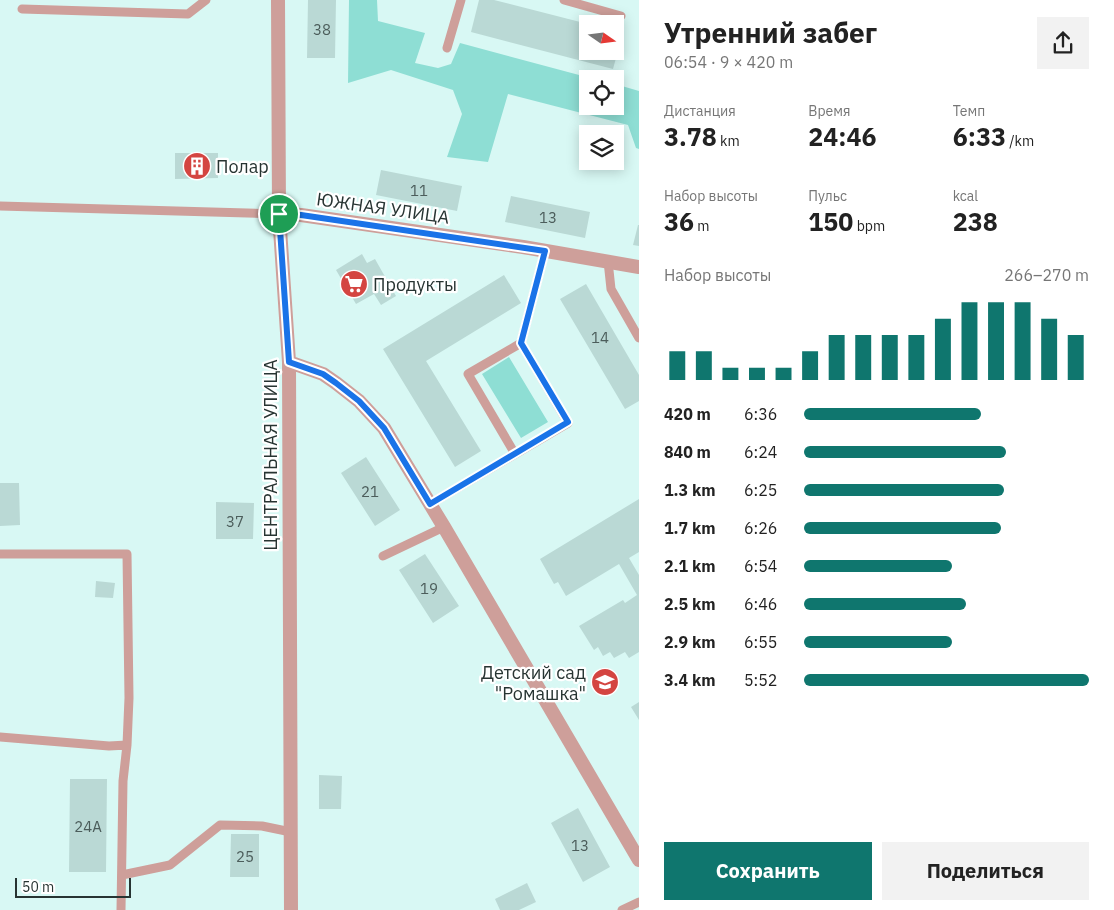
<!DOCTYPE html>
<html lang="ru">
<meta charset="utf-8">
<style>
:root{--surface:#fff;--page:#f2f2f2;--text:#222;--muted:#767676;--accent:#0f766e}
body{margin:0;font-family:"IBM Plex Sans",sans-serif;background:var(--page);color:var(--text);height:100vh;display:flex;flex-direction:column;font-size:19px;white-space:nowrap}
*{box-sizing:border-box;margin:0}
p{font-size:16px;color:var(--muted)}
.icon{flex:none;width:28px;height:28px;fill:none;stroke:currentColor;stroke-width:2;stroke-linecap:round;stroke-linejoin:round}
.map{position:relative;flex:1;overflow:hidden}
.drawer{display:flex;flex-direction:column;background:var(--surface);width:475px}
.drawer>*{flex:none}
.needle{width:32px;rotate:104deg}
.fabs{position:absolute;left:579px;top:15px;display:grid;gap:10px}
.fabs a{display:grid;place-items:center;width:45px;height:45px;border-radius:0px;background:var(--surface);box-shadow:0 2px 12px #0003;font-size:25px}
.scale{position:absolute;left:15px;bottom:12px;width:116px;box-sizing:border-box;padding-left:5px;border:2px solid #273432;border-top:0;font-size:14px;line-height:18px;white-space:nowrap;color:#273432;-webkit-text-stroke:4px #fff;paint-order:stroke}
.pin{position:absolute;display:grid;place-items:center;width:42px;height:42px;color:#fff;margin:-21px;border:2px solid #fff;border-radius:50%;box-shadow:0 1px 5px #0007}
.round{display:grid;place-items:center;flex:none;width:52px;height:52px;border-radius:0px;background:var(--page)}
.summary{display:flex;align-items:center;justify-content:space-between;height:85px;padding:0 25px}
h1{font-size:28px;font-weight:700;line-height:38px}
.metrics{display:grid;grid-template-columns:repeat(3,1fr);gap:8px;height:85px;padding:5px 25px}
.metrics div{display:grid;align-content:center}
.metrics b{font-size:25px;font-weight:700}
.metrics small{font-size:14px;font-weight:400}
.metrics p{font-size:14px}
.chart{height:140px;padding:10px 25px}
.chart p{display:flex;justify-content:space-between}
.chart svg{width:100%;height:90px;margin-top:5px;stroke:var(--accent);stroke-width:6}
.cta{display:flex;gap:10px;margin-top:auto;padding:10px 25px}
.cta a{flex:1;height:58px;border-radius:0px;background:var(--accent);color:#fff;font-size:20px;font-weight:700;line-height:58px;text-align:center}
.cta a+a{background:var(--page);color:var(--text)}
ul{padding:0 25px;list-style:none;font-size:16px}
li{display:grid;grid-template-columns:80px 60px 1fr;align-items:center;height:38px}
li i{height:12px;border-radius:6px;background:var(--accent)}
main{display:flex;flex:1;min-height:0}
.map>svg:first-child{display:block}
</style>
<main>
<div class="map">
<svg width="639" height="910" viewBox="0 0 639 910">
<rect width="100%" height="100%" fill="#d8f8f4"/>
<!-- green -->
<path fill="#8eded4" d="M349,0H377L378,21L425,33L415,63L438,68L451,64L460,43L594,79H588V106H615V84L639,91V149L636,148L628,125L508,94L488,162L447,157L462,114L453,90L391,70L348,83Z
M509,357L548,422L521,438L482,374Z"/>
<!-- building -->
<path fill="#bad9d5" d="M308,0H336L335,58H307Z
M479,0H494L588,24V51H615V31L623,33L613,69L471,32Z
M175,153H218V178L175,179Z
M381,170L462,186L457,211L376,195Z
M511,196L590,212L585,238L505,222Z
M638,225H639V246L633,245Z
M362,254L367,263L375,259L396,296L381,305L374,294L356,304L336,270Z
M504,275L521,303L426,361L481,451L455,467L383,349Z
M586,284L639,375V401L625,409L560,299Z
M366,457L400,510L375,526L341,473Z
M0,483H19L20,525L0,526Z
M639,499V552L629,558L639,575V652L629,658L625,652L614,658L610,652L603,656L598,647L594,650L579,626L623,600L625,603L637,595L619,564L566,596L558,582L554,584L540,559Z
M216,502L254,503L253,539H216Z
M425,554L459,606L433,623L399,570Z
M96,581L115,583L113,598L95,597Z
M639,702V720L631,707Z
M319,775L342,776L341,809H319Z
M70,779H107L106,872H69Z
M578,808L610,867L583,882L551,823Z
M231,834H259V877H230Z
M527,883L536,902L519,910H500L495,899Z"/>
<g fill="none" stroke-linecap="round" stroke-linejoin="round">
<!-- service -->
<path stroke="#ce9f9a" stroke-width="9" d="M564,0L621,16
M22,9L188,14L206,0
M447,48L461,0
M0,206L279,214
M608,261L611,289L639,338
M515,454L468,374L521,343
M430,504L568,423L521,343L545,251
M0,554H127L129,698L127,745L123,781L121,910
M383,556L444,527
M0,737L109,746L127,745
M122,875L170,865L220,825L262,826L291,832
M622,910L639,902"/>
<!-- tertiary -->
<path stroke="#ce9f9a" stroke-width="14" d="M278,0L279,214L289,362L291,910
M279,214L301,215L523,247L639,267
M289,362L323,374L336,383L359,401L384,428L444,527L639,860"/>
</g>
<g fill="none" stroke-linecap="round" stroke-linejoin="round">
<!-- route casing -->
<g stroke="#fff" stroke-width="10">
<path id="route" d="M279,214L301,215L545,251L521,343L568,422L430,504L384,428L359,401L336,383L323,374L289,362Z"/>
</g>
<!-- route -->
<use href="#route" stroke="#1a73e8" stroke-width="6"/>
</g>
<!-- icons -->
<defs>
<g id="building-disc" transform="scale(1.4375)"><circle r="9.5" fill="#d44541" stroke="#fff"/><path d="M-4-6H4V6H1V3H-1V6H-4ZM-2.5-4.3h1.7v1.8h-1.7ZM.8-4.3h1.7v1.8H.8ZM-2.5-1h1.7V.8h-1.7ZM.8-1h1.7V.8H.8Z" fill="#fff"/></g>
<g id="supermarket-disc" transform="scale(1.4375)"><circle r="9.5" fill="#d44541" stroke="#fff"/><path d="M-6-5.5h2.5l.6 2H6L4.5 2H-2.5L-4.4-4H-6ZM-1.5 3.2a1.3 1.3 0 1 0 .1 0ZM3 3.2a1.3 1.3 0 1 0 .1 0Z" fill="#fff"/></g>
<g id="school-disc" transform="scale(1.4375)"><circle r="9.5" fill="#d44541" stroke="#fff"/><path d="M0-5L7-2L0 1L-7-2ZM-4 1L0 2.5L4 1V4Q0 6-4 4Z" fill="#fff"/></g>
</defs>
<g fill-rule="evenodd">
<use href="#building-disc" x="197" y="166"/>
<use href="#supermarket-disc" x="354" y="284"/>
<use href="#school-disc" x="605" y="682"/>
</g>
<g text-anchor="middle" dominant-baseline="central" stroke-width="4.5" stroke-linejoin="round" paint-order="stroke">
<!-- number labels -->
<g font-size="15" fill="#4c5d5b">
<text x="322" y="29">38</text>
<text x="419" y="190">11</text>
<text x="548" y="217">13</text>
<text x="600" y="337">14</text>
<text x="370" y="491">21</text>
<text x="235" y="521">37</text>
<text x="429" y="588">19</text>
<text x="88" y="826">24А</text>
<text x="580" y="845">13</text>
<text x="245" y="856">25</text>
</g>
<!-- poi labels -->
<g font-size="18" fill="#273432" stroke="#fff" text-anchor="start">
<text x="216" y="166">Полар</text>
<text x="373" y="284">Продукты</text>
<text x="586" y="672" text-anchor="end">Детский сад<tspan x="586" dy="21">"Ромашка"</tspan></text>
</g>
<!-- street labels -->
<g font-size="18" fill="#273432" stroke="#fff">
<text transform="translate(383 208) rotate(8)">ЮЖНАЯ УЛИЦА</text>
<text transform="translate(270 455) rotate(-90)">ЦЕНТРАЛЬНАЯ УЛИЦА</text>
</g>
</g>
</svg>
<div class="fabs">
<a><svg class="needle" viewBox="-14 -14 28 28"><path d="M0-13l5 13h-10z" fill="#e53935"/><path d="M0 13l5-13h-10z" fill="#767676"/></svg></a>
<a><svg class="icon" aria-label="locate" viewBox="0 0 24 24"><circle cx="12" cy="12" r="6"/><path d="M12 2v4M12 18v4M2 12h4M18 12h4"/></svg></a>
<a><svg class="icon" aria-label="layers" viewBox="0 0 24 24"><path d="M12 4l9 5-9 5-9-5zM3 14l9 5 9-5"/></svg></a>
</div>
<div class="scale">50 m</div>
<div class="pin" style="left:279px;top:214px;background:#1e9e55"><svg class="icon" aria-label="arrive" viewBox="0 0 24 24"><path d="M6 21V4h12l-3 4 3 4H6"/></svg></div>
</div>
<section class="drawer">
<div class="summary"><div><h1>Утренний забег</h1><p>06:54 · 9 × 420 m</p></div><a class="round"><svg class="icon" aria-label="share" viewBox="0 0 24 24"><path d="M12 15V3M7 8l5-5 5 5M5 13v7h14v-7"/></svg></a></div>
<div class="metrics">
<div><p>Дистанция</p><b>3.78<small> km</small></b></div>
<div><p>Время</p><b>24:46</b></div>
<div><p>Темп</p><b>6:33<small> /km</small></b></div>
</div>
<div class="metrics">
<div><p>Набор высоты</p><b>36<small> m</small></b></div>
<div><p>Пульс</p><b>150<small> bpm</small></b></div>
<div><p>kcal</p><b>238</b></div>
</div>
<div class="chart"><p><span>Набор высоты</span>266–270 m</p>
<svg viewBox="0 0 160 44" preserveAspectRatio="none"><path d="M5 44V30M15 44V30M25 44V38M35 44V38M45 44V38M55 44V30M65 44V22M75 44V22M85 44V22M95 44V22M105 44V14M115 44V6M125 44V6M135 44V6M145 44V14M155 44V22"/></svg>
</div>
<ul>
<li><b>420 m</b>6:36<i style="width:62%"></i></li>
<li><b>840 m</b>6:24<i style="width:71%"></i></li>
<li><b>1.3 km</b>6:25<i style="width:70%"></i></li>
<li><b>1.7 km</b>6:26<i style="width:69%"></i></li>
<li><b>2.1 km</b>6:54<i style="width:52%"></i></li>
<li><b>2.5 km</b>6:46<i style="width:57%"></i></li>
<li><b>2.9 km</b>6:55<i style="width:52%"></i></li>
<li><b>3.4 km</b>5:52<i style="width:100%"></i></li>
</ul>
<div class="cta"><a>Сохранить</a><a>Поделиться</a></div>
</section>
</main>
